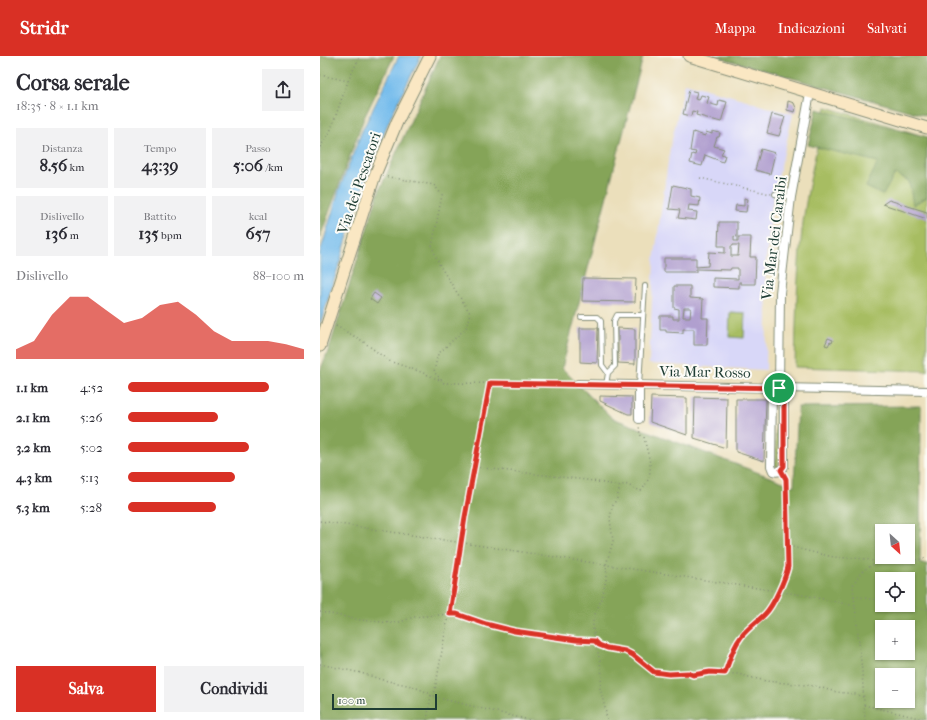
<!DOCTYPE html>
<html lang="it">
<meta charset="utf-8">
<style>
:root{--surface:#fff;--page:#f2f2f3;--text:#2b2b33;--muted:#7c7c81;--accent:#d93025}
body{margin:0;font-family:"IM FELL French Canon",serif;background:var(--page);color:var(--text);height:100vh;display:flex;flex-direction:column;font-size:15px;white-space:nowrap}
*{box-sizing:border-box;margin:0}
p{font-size:13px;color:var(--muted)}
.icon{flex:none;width:22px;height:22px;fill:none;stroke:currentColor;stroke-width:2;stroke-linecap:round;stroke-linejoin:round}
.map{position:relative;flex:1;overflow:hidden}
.panel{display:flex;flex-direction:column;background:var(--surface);width:320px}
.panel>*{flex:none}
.needle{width:26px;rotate:153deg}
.controls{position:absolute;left:555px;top:468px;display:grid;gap:8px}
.controls a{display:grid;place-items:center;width:40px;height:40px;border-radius:0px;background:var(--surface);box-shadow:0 1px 3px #0004;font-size:20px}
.scale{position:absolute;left:12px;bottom:10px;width:105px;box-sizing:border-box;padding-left:4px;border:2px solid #1f3d34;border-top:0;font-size:11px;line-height:14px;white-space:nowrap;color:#1f3d34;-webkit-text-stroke:3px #fdfcf7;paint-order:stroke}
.pin{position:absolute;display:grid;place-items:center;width:34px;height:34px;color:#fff;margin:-17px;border:2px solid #fff;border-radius:50%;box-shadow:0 1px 4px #0007}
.round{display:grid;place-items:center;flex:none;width:42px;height:42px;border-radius:0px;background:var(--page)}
.overview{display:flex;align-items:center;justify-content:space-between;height:68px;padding:0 16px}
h1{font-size:22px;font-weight:800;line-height:30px}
.metrics{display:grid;grid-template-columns:repeat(3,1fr);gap:6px;height:68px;padding:4px 16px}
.metrics div{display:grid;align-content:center;border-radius:0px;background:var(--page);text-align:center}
.metrics b{font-size:17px;font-weight:800}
.metrics small{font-size:11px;font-weight:400}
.metrics p{font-size:11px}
.chart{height:112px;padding:8px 16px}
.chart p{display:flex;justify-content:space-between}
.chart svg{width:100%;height:72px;margin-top:4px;fill:var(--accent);opacity:.7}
.primary-button{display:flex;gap:8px;margin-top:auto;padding:8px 16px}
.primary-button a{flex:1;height:46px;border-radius:0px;background:var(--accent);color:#fff;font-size:16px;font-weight:800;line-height:46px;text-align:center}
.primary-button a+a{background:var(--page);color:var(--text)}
ul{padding:0 16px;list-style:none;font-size:13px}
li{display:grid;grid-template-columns:64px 48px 1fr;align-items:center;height:30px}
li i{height:10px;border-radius:5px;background:var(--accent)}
header{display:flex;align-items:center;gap:24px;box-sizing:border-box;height:56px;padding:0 20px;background:var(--accent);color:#fff}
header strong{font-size:19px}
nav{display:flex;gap:22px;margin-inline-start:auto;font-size:14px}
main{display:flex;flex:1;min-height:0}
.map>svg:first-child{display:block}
</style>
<header>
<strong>Stridr</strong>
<nav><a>Mappa</a><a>Indicazioni</a><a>Salvati</a></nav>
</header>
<main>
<section class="panel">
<div class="overview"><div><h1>Corsa serale</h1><p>18:35 · 8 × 1.1 km</p></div><a class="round"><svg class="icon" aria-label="share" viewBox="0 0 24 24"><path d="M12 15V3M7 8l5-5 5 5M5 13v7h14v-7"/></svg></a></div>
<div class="metrics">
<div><p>Distanza</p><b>8.56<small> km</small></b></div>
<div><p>Tempo</p><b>43:39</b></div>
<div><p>Passo</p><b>5:06<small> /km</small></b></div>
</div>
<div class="metrics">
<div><p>Dislivello</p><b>136<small> m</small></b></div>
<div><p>Battito</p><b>135<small> bpm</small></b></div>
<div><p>kcal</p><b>657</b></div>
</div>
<div class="chart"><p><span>Dislivello</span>88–100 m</p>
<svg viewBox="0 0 160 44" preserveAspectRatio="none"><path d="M0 44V38L10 33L20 17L30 6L40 6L50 14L60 22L70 19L80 11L90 9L100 17L110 27L120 33L130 33L140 33L150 35L160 38V44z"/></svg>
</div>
<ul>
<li><b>1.1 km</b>4:52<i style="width:80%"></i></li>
<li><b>2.1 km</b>5:26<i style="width:51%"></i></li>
<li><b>3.2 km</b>5:02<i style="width:69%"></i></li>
<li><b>4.3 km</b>5:13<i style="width:61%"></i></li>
<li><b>5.3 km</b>5:28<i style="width:50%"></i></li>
</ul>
<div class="primary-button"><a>Salva</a><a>Condividi</a></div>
</section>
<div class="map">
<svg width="607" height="664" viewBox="0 0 607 664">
<rect width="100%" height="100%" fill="#fdfcf7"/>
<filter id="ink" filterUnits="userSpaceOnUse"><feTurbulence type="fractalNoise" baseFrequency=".025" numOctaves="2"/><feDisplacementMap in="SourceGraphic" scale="8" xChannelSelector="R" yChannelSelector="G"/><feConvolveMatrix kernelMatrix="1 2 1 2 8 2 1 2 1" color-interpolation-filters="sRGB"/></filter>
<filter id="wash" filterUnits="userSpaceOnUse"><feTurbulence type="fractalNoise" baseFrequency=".012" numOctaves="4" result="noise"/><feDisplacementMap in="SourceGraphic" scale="16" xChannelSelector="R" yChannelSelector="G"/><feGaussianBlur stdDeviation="0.9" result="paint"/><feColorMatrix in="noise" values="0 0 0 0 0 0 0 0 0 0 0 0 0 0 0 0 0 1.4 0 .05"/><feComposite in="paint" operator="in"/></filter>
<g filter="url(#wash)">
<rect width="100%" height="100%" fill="#ebdfbb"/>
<!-- built -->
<path fill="#d8d7f8" d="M365,27L430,45L439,49L473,58L452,148L449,178L445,213L447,259L446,314L329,308L334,205L350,92Z"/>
<!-- green -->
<path fill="#a7bd62" stroke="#637d4b" d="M506,51L607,81V315L475,311C476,265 477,219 482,174C487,132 497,92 506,51Z
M410,256L425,257L424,282L409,281Z
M457,344L460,346L458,410L457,412L455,410L456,346Z"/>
<!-- forest -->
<path fill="#85a458" stroke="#527046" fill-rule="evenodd" d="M0,0H74L44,62L0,181Z
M120,0H318L323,1L242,312L292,362L474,430L478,351L601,350L600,508H607V664H0V315L10,290L59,135ZM562,475H588V501H562ZM562,523H588V549H562ZM562,571H588V597H562ZM562,619H588V645H562Z
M394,0H607V60Z
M497,53L607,81V141L593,149L589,125L575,118L563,139L546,131L558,106L488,89Z"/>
<!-- water -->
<path fill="#74bcec" stroke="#4a7c90" d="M79,0H101L72,58L50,110L0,269V197L19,134L42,75Z"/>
<g id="blocks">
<!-- building -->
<path fill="#b09fcf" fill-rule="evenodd" d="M369,34L377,36L375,43L379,44L381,39L389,41L387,47L398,50L399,44L407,46L401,66L376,59L377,56L372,55L371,60L363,58Z
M468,45L474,47L476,52L475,56L467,54Z
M452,58L465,61L459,80L447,77Z
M392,75L400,77L399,81H397L394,90L404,93L401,98L405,99L403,106L385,99L382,110L370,107L372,98L375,99L376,96L370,95L373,76L385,80L386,76L392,78Z
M441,93L455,97L450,118L435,114Z
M353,129L371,133V140L380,142L379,150L369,149L368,155L377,156L376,164L358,162L360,154L349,153Z
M424,142L428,143L426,156L415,155L416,149L424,150Z
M569,144L607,156V163L563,148Z
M399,166H417V181L414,180V185H418V181H431L430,201H436L435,228H421V226H419V232L393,231V222L418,223V212H411L410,214L376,213V216H344V202H376V211L388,210L389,196L405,197V190H398ZM413,189H419L418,200H411V190H413Z
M263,222L316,223L315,246L262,245Z
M354,230H370V242L383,243L382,262H388L387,289H374V273H363V277L346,276V274H340V260H353V263H359V253L354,252ZM364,252H371L370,261H363Z
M54,237L61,242L57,248L50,243Z
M260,272H278L277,307L260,306Z
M298,272L315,273V308L298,307Z
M508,282L513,284L512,287L510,286L508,290L505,289Z
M280,340L312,341V358H308L280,345Z
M331,341L367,342V379L330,366Z
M375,341L407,342L406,392L374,382Z
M416,343H446L444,405L416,396Z"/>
</g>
</g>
<g filter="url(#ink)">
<use href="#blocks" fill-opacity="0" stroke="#858e78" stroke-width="1"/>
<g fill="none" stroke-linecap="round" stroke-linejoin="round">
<!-- lane casing -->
<g stroke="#858e78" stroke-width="6">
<path id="lane" d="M455,138L471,141
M261,261H277L281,265L282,309L288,317
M286,329L288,317L295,310L294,265L297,259H323
M319,329L325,230"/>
</g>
<!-- street casing -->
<g stroke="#858e78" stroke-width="10">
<path id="street" d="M258,328L607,335
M319,329V363
M452,332L451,410L453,415C458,417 461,415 464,410V332
M459,332L460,237L471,141L490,37"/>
</g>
<!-- secondary casing -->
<g stroke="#858e78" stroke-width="13">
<path id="secondary" d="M369,0L607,72
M0,290L55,119L77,66L110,0"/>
</g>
<!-- path -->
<path stroke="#858e78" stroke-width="1.5" stroke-dasharray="1 3" stroke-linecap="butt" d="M0,19L28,25
M0,91L10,76L28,25L40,0
M63,120L114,129L122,139L112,191L120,210L150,257L146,272L118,298L114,316L124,327L251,328
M380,122L451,138
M16,270L41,284L69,305L101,316L122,325
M155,411L267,424L300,430
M0,465L489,540L535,550
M469,490C483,494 499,498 514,501C527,503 544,500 557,507
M534,540L542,615L545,664
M562,545L534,540L533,529L539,519L545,513L557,507L579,506L607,502
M582,549L607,553
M0,556L41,564L72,567L80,566L94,561L130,558H137L166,568L194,575L256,584L275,585L279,589L287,592L305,595L313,599L334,616L349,618L368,617L373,619L390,616L417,618L446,625L495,630L516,636L535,638L543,641
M0,608L41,617L63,624L92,630L111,638V640
M405,617L411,600L420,581L436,565L446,557L464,525L468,511L469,496L467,423L464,419
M114,640L169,327
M544,649L607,664
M107,664L111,640L209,664
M287,664L285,652L280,632L282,619L280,606L273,573V563L282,542L287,519L286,509L293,485L290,463L292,451L297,442L300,430L305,428L321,435C337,415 328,403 324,381L320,379L319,369"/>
<!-- lane -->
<use href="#lane" stroke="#fff" stroke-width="4"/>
<!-- street -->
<use href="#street" stroke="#fff" stroke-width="8"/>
<!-- secondary -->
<use href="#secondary" stroke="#fae7c3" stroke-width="11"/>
</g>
</g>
<g fill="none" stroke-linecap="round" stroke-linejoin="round" filter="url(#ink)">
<!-- route casing -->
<g stroke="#fff" stroke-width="8">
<path id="route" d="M170,327L464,332V410L461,414L466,423L468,511C465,523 454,549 445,558C437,566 428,572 421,581C413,591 409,605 405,617L390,616L373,619L368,617L349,618L334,616L313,599L305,595L287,592L279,589L275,585L256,584L194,575L166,568L137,558H130L145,461Z"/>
</g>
<!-- route -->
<use href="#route" stroke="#d93025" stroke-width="5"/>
</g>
<g text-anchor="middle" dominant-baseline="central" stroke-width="4" stroke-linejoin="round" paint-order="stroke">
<!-- street labels -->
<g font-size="15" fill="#1f3d34" stroke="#fdfcf7">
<text transform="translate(39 127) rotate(-71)">Via dei Pescatori</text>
<text transform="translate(454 182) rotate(-83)">Via Mar dei Caraibi</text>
<text transform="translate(385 316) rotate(1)">Via Mar Rosso</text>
</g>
</g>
</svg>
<div class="controls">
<a><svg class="needle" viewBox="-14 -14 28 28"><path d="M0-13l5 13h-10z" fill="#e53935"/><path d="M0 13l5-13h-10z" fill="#7c7c81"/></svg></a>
<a><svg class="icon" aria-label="locate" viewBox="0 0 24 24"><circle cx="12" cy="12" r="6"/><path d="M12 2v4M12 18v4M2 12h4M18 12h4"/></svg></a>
<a>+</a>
<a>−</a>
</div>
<div class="scale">100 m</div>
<div class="pin" style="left:459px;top:332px;background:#1e9e55"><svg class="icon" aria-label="arrive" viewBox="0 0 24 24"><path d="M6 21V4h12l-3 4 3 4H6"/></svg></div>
</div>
</main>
